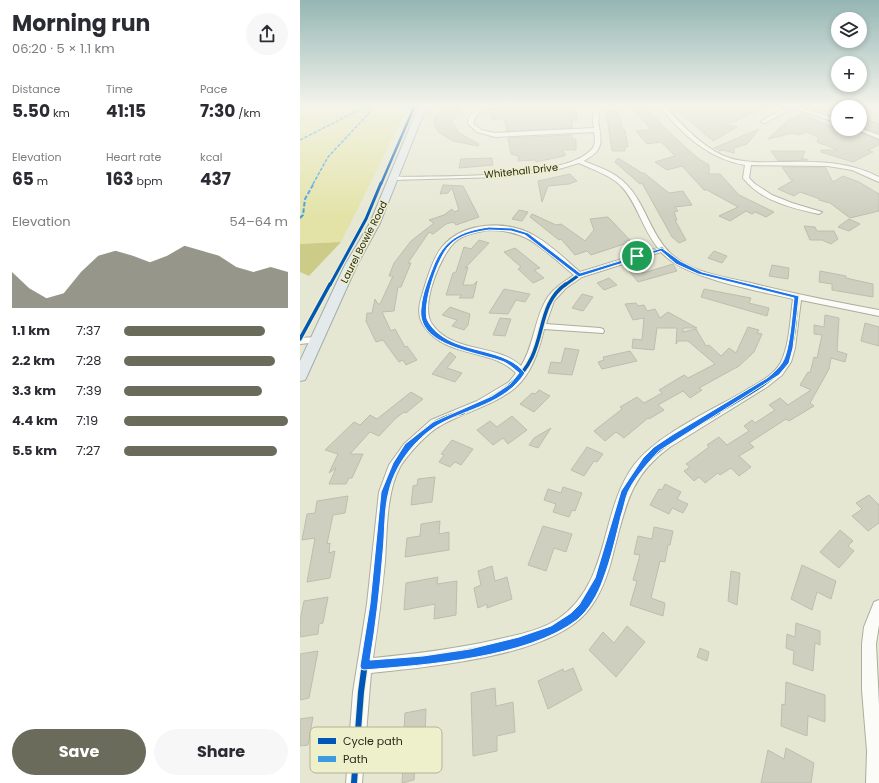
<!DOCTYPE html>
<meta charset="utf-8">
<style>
:root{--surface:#fff;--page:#f7f7f7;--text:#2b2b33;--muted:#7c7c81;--accent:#6a6b5b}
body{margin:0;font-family:Poppins,sans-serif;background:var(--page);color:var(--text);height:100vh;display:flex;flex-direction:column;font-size:15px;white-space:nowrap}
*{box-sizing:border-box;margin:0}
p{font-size:13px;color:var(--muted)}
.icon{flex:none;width:22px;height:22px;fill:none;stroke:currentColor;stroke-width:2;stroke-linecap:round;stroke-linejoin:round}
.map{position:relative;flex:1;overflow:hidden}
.panel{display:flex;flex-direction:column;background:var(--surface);width:300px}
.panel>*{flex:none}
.controls{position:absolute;left:531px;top:12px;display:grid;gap:8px}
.controls a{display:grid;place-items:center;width:36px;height:36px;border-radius:50%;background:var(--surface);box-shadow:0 2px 6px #0003;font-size:20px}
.pin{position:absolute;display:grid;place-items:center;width:34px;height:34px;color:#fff;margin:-17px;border:2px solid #fff;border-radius:50%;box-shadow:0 1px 4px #0007}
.round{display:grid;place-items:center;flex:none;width:42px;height:42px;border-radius:21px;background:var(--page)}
.overview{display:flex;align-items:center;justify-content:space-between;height:68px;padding:0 12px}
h1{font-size:22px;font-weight:700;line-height:30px}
.metrics{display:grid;grid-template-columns:repeat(3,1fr);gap:6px;height:68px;padding:4px 12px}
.metrics div{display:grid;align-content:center}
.metrics b{font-size:17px;font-weight:700}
.metrics small{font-size:11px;font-weight:400}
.metrics p{font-size:11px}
.chart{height:112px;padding:8px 12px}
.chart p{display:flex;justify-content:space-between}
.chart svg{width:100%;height:72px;margin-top:4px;fill:var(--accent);opacity:.7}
.primary-button{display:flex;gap:8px;margin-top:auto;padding:8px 12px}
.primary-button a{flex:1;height:46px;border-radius:24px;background:var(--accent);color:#fff;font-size:16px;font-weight:700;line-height:46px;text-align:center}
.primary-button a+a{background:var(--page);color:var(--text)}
ul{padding:0 12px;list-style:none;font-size:13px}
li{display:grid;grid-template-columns:64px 48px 1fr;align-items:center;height:30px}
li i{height:10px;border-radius:5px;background:var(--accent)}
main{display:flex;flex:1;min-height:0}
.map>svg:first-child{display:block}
</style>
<main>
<section class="panel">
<div class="overview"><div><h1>Morning run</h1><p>06:20 · 5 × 1.1 km</p></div><a class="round"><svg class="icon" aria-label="share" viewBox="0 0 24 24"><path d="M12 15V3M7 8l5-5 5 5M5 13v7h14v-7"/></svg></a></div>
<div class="metrics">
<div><p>Distance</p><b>5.50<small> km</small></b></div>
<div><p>Time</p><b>41:15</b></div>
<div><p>Pace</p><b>7:30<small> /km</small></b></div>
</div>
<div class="metrics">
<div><p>Elevation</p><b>65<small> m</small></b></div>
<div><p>Heart rate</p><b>163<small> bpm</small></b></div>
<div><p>kcal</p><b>437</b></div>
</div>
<div class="chart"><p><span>Elevation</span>54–64 m</p>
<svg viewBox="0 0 160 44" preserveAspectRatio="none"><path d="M0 44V22L10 32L20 38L30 35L40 22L50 12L60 9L70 12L80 16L90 12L100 6L110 9L120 12L130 19L140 22L150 19L160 22V44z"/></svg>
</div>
<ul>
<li><b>1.1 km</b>7:37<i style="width:86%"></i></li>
<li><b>2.2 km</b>7:28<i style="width:92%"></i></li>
<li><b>3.3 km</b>7:39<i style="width:84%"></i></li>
<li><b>4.4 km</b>7:19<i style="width:100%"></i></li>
<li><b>5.5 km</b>7:27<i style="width:93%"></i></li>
</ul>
<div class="primary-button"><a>Save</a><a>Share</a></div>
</section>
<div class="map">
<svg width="579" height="783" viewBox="0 0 579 783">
<rect width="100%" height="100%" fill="#e6e7d3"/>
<!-- green -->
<path fill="#e3e3a8" d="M0,105H109L41,242L0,244Z"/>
<!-- forest -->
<path fill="#cc8" d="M41,242L9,276L0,272V244Z"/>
<!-- building -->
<path fill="#cecfbf" stroke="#bebeaf" d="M155,105H161L152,122L159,133L179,144L178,146L153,141L138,132L134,123L135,117L144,110Z
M331,105H345L348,108L363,126L385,147L399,159L409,165V174H420L439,195L474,212L466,217L455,212L452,214L446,211L430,221L419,216L438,207L407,190H404L382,166L367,170L355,162L375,156L361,142L347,144L336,131L351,130Z
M371,105L429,106L433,112L447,105H472L426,125L437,127L413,141Z
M256,106L276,107L277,120H272V128L207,131L204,118L192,120L191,110L204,108V110L240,109Z
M306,111H318L323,130H325L328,147H325V151H312Z
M502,114L546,133L555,130L579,140V145L568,150L573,152L553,162L521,152V150H538L517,142L518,137L506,132L498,135L493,133L468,139L488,120Z
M560,117L579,124V133L560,127Z
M459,129L447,144L434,148V153L423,150L419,151L418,149L414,148Z
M272,135V139H276V150H262L266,155H263L264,156L236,162L235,160L218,161L219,156L211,154L208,138Z
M471,151H505L502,158L508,160L478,161Z
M192,158L193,165L159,168L161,159Z
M318,158L342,173H344L369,193L383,191L392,205L375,207L378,211L374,212L377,220H375L386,240L379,243L372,237L342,183L340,184L315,162Z
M482,167H525L533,182L543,176L559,182L579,194V211L550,218L530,203L519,200L520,199L500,192L494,196L478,189L494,180H491Z
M270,174L277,181L269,184L248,186L242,202L238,181Z
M143,185L163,186L179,217L156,225L153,222L146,224L133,234L129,232L108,263H111L101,287H98L94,311L82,312L91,331L95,329L105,347L107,346L117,360L106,365L103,360L99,362L83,340L76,342L66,321L67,313H72L75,299L78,304H80L93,276H89L94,263L111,241L134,223L129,220L144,215L152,209L154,212L159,210L152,188L148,193L140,194Z
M219,210L228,212L222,221L212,219Z
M232,214L256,225L261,224L285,241L294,230L290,219L308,217L330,240L326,241L327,243L291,255L287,251L275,255L261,239L259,240L230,217Z
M549,219L560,224L549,231L538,227Z
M504,226L515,227L517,231H534L538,239L531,244L522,240H510Z
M179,240L189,243L165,268L168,267L163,285H173L177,281L173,298H159L162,295H146L153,273L156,272L164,247L171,249Z
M215,248L240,268L234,270L244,278L233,283L218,269L221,267L204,252Z
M414,251L427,256L422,263L408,258Z
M373,264L377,271L338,282L329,271L339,268L343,273Z
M472,265L489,268L488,279L469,276Z
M520,271L546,276V278L573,284V297L532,290V284L519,282Z
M309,278L317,285L304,290L297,283Z
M204,289L230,294L225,302L216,300L208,314L189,313Z
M404,289L451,298L449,303L469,308L467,316L401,297Z
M282,294L293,297L283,311L272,308Z
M336,303L338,306L344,305L347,311L355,309L360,318L368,312L397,328H384L382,332L396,329L406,346L409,345L421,356L429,348L436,353L448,327L459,330L457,333L462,334L454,352L439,366L399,388L402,390L390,398L383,391L358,405L364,410L349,419L348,418L324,438L316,432L305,441L294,431L322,409L320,407L337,397L344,403L362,393L359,390L384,375L388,378L415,364L388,341H378L376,344L377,328H357L354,350L332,348L333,339L342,340L344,318L333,320L325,304Z
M150,307L170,314L168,325L164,330L152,326L157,320L142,315Z
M525,315L539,318L537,351L547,354L545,362L531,358L529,369L510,403L514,406L489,421L486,419L449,443L454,447L439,456L451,467L439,476L431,468L420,475L418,473L405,483L399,477L394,481L384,471L390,467L386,464L409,447L407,445L419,437L427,445L449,431L444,426L452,420L455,423L475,410L469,405L480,398L488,405L511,390L500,385L508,372L510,373L514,357L517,358L522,335L514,334V325L524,327Z
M200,318L211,319L205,336L193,335Z
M565,323L579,327V346L561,341Z
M265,348L279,350L272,375L248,373L251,362L261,363Z
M330,351L337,361L302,369L298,362L304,360L303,357Z
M150,352L156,357L147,368L162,373L155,382L132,374Z
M239,390L250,396L234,412L220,404L232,393L235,394Z
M111,392L123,399L106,413L104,412L96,418L79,436L70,432L50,454H63L52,478H49L46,484H29L36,468L29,473L38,454L25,450L54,422L60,425L70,415L77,419Z
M212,416L227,430L208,444L203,438L193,445L177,430L190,421L197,427Z
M251,428L238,448L229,445L234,438Z
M152,440L173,449L161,465L155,462L150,467L139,462L144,455L141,454Z
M287,447L303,454L297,462L294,461L284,476L271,470Z
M135,477L132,502L111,505L113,486L117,485L118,479Z
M365,484L381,492L377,499L388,504L383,513L372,508L369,514L350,505L359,489L362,490Z
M263,487L282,493L275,511L272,510L269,517L253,512L256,504L244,500L248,489L261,493Z
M569,495L579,505V523L568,531L552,516L562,509L556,503Z
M48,496L45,513L33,515L27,544L30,543L29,553L35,551L30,578L7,582L15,538L2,540L7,514L15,513L17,501Z
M140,521L139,534L149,532V550L105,557L107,538L120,536L121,524Z
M243,526L272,534L266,552L254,548L246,571L228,565Z
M354,527L373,531L370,545H368L365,562L360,561L351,598L365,603L363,616L330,605L337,581L333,580L340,555L334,554L338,536L352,539Z
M540,530L553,541L548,546L554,551L539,568L520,552Z
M502,565L536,581L531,599L517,592L512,610L491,599Z
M192,566L195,581L207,577L212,599L187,608V604L178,608L174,588L181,585L178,571Z
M431,571L440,573L437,605L428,601Z
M138,577L137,584L157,581L156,615L134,619L135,604L104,610L106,583Z
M28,597L23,623L19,624L18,634L0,637V620L4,601Z
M496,623L520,631V645L515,643L513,671L493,664L494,651L486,648L487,634L495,637Z
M327,626L345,642L316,677L289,650L303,632L314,643Z
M400,648L409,652L407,661L397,657Z
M18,651L9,698L0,700V654Z
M273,668L282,690L248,709L238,681L263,669L264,672Z
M486,682L525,695V722L508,716L507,736L481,726L482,704L485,705Z
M195,688L196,706L213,702L215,732L197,736V751L173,756L171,693Z
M126,709L124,763L115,765L114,780L102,783L103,768L96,769L97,748L103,746L105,713Z
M13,717L8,745L0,746V719Z
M486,748L514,763L511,783H461L468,750L484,759Z"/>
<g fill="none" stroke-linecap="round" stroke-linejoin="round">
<!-- minor casing -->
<g stroke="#adad9e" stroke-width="2">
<path id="minor" d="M195,105H214L187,109L177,114L173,123L181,130L195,133L294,128C292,119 292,113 298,105H302C292,122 307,138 297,151C294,155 288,158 284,161C298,167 315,172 326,184C345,203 350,233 370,253C391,273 424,277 451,283C494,294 536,302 579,310V316L501,300L495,348L491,362L482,375L467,387L370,447C330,476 326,505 314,550C309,572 301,596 286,613C247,657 128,667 71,673L62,783H46L53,692L67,604L79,492L89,465L104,444L131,420L177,401L209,382L216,373C190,347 146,359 124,326C114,312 122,297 126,282C130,270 134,257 142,247C163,221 208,220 235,236C251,245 266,260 280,272L358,248C343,230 337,203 322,187C311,175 293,170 279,163L259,169L200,177L92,180V178L94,177C134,176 267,180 292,149C296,145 295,137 294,132L195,137L177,132L168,124C167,110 184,107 195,105ZM188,230C230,230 243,250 274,275C264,282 252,289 246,300C234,321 234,346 221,366C196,343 153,354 132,324C119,307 141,253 156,241C165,234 177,232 188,230ZM361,252C385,279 457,290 493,299C490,319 490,343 481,362C474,376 456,384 443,392C410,411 357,435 334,465C299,512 311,583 258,619C240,631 216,635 195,640C155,649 114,654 73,658C78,626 82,594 85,562C87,532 86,493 100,467C107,455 128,432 140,426C164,412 193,406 215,388C232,373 239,350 244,329L303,333L304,331L303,329L300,328L246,324L254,301L266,288L282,277Z
M359,105H364C380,123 401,146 424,156C443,164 466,162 487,162C519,161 550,162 579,177V182L552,170L528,166L451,165L449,178L455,184L472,195L492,203L522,212L519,214C492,208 461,201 443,178L445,165C409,159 380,133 359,105Z
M487,105H494L538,119V123L492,108L465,123L460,122L488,106Z
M557,105H567L560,107H551Z
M560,128L579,135V139L556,129H560Z
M16,337L21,340L19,342L0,344V338Z
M579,600V625L576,644L579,705V783H566L567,751L562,690V644L564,627L574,602Z"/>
</g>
<!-- primary casing -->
<g stroke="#a2adac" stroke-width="2">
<path id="primary" d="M119,105H127L80,223L57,265L7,376L5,380L0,381V361L45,265L70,223Z"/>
</g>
<!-- minor -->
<use href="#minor" fill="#fbfbf8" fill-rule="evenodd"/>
<!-- primary -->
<use href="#primary" fill="#e4eaec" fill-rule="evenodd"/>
<!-- quiet-far1 -->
<path stroke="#3d9cdf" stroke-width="1.5" stroke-dasharray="3.5 1.5" stroke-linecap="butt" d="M0,140L65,107L64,105
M13,184L28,157L71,111L70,105"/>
<!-- quiet -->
<path stroke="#3d9cdf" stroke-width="2" stroke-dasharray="4.5 2" stroke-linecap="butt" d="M0,218L3,215L5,199L14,183"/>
<!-- cycleway-far4 casing -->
<g stroke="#eeefcb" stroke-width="4">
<path id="cycleway-far4" d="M81,184L115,105"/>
</g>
<!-- cycleway-far3 casing -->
<g stroke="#eeefcb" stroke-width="5">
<path id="cycleway-far3" d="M30,285L66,219L81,183
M265,285L279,275L362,249"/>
</g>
<!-- cycleway-far2 casing -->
<g stroke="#eeefcb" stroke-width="6">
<path id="cycleway-far2" d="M0,339L30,284
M160,413C189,401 218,387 232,357C244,332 241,301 266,284
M416,413C435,401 475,382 485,363C495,344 495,318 497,297"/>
</g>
<!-- cycleway-far1 casing -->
<g stroke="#eeefcb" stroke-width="7">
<path id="cycleway-far1" d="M77,576C83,513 77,465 134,424C142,418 154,415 163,412
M300,576C309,554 312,530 319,508C337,455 373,438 418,412"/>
</g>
<!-- cycleway casing -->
<g stroke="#eeefcb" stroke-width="8">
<path id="cycleway" d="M65,666C109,662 152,656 195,647C218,642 245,637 264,623C282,610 292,594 300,575
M54,783L61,692L77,575"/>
</g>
<!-- cycleway-far4 -->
<use href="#cycleway-far4" stroke="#0057b8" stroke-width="2.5"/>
<!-- cycleway-far3 -->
<use href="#cycleway-far3" stroke="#0057b8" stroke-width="3"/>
<!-- cycleway-far2 -->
<use href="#cycleway-far2" stroke="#0057b8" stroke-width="3.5"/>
<!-- cycleway-far1 -->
<use href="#cycleway-far1" stroke="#0057b8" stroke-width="4.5"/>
<!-- cycleway -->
<use href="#cycleway" stroke="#0057b8" stroke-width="6"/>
</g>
<!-- sky -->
<linearGradient id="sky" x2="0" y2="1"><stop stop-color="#95b6b4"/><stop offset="0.49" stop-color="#f4f4eb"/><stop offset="1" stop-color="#f4f4eb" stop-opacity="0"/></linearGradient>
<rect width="579" height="215" fill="url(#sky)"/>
<!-- route -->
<path fill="#1a73e8" stroke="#fff" fill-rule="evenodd" d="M189,227L212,228L228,233L280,273L362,248L380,261L402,272L499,296L493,348L489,363L479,375L359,451C348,463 335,477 328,492C325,499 324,508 321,516C316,537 311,559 303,580C298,594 289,610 277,620C227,658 126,665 64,670L61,669L60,666L70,604L81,492L93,463L105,444L133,422L192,396L210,384L219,373C214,369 210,365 204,362C179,352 116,347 121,308C122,294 128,280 133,267C144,239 161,231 189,227ZM189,230L211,231L225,235L279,277L361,251L376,264L398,274L494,298C492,314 490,351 482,363C478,369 472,374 467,378L372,435L354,447L343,458L321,491L295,578L279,605L271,613L251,626L219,637L170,649L123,656L70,660C76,624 80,588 83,552C85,534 84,509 89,491C95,465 115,439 138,425C168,408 205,404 225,373C206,348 163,354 138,333C134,330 129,324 127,319C123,303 137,260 148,247C158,235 175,232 189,230Z"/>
<g text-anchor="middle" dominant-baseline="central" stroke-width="3" stroke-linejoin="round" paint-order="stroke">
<!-- far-street labels -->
<g font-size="10" fill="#28281b" stroke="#eeefcb">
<text transform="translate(221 171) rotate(-6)">Whitehall Drive</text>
<text transform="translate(64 242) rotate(-63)">Laurel Bowie Road</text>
</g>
</g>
<!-- legend -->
<rect x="10" y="727" width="132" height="46" rx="6" fill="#eeefcb" stroke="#b3b396" stroke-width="1"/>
<rect x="18" y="738" width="18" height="6" fill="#0057b8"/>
<rect x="18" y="756" width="18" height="6" fill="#3d9cdf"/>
<g font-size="11" fill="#28281b">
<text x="43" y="745">Cycle path</text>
<text x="43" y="763">Path</text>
</g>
</svg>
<div class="controls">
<a><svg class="icon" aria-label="layers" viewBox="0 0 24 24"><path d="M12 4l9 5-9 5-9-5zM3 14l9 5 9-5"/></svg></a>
<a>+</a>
<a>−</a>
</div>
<div class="pin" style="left:337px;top:256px;background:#1e9e55"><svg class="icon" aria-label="arrive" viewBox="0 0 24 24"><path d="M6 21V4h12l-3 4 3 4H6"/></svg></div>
</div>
</main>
